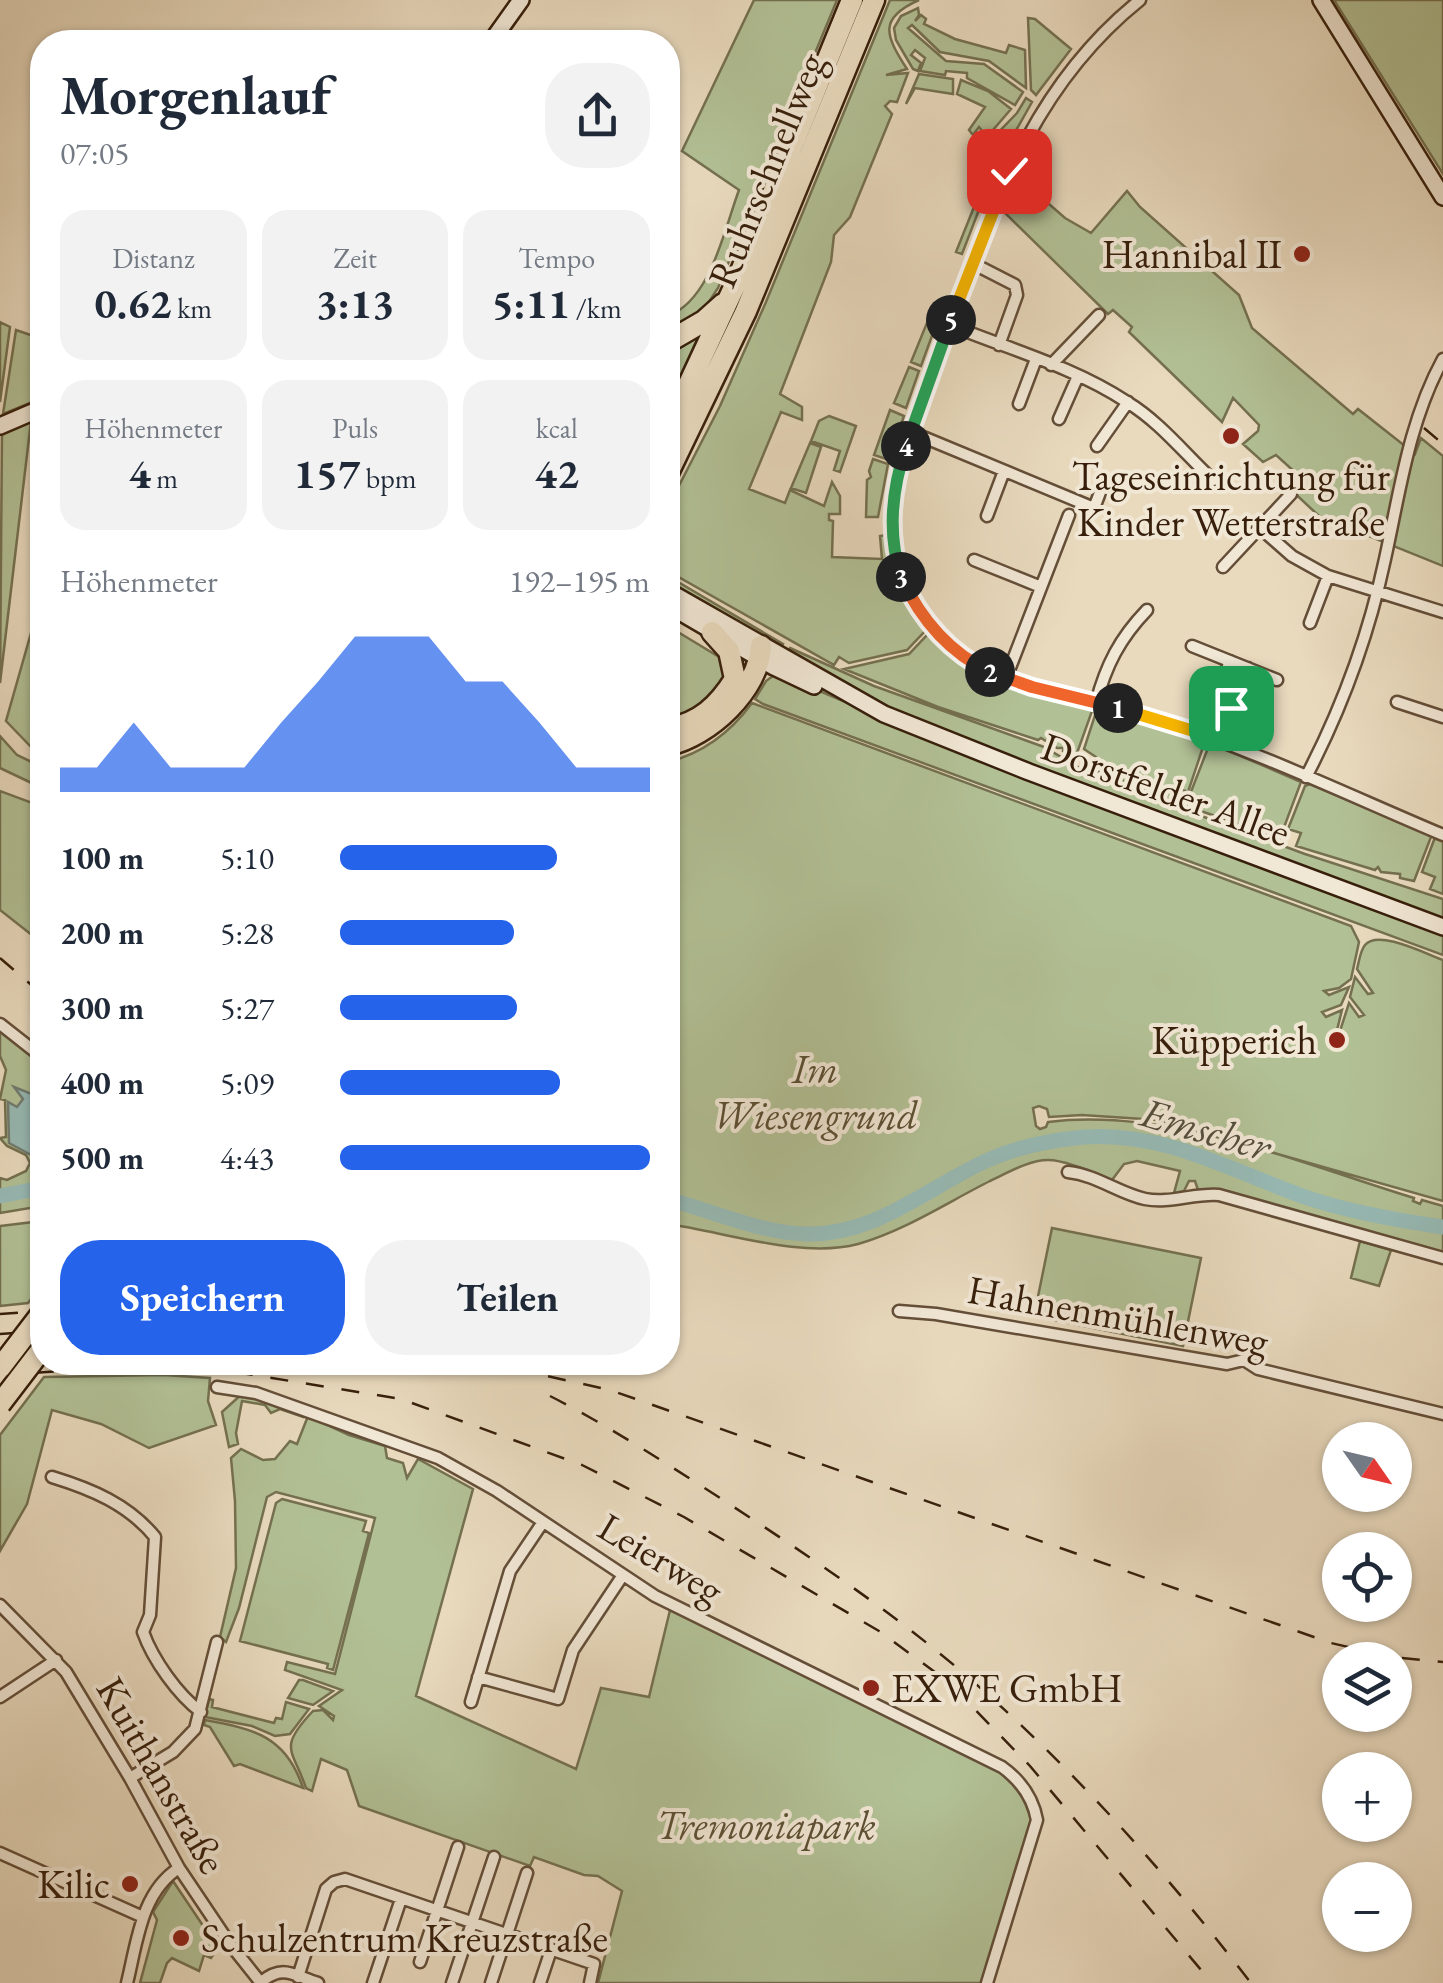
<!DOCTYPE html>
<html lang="de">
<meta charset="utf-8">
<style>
:root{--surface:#fff;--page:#f2f2f3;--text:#1f2937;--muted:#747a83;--accent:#2563eb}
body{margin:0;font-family:"EB Garamond",serif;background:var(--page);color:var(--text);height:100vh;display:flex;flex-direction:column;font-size:38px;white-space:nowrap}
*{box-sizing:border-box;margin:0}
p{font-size:32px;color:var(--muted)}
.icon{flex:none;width:55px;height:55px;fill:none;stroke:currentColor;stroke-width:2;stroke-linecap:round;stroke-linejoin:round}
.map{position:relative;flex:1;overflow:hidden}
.panel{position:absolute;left:30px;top:30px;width:650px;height:1345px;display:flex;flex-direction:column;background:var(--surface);border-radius:40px;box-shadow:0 2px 8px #0004}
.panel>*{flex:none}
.needle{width:65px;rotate:124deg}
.tools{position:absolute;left:1322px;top:1422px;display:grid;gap:20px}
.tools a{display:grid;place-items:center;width:90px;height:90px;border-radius:50%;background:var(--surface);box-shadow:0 2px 8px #0004;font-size:50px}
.pin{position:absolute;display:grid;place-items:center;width:85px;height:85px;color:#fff;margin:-42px;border-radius:20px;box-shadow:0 5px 15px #0006}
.km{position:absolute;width:50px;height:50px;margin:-25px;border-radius:50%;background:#222;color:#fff;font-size:28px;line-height:50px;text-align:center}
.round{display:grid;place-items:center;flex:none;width:105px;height:105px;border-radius:40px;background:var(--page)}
.head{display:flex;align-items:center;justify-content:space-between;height:170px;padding:0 30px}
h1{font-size:55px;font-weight:700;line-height:75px}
.stats{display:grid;grid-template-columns:repeat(3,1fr);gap:15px;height:170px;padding:10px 30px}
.stats div{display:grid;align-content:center;border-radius:25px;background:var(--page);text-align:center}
.stats b{font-size:42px;font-weight:700}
.stats small{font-size:28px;font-weight:400}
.stats p{font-size:28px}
.chart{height:280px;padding:20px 30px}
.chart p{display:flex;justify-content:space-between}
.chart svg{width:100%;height:180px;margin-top:10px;fill:var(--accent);opacity:.7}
.cta{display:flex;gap:20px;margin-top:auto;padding:20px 30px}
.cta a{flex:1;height:115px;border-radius:40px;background:var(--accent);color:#fff;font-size:40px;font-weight:700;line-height:115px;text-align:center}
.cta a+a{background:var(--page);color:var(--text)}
ul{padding:0 30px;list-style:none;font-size:32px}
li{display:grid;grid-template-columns:160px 120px 1fr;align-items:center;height:75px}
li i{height:25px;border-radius:12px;background:var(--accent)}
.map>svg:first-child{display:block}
</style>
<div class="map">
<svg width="1443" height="1983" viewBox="0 0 1443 1983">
<rect width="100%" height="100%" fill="#e9dabe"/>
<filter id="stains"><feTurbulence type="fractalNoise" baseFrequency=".002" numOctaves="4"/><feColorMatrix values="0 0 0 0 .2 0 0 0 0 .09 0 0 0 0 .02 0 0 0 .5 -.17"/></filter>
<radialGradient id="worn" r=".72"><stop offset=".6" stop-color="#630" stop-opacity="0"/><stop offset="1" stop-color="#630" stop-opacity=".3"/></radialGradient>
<!-- green -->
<path fill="#b2c095" stroke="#747050" stroke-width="2.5" d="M754,0H837L718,288L703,311L668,337V316C711,300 724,230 739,190L682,151Z
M890,0H919C878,18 885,35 907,69L886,75L908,73L897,102L890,101L885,106L892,114L850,217L834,235L831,262L780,394L802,407V420L781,412L749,489L785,503L790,490L824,506L832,482L840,496V514H829V520L833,521L832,557L882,559L880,536L887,535L895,577L925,631L907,650L849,663L839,657L834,665L668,571V507L720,406L766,302Z
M1334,0H1443V174Z
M918,8L919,15L915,21L921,15L926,19L924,24L955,39L1006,53L1009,45L1025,50L1026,88L989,61L940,52L912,25L908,28L946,61L984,64L1023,92L1015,105L967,78V73L946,71L945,75L920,71L925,58L915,50L911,55L921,63L918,71L913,69L896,40L894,28L901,16Z
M1028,18L1035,19L1071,49L1036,95L1031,90Z
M919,74L953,79V94L915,88L906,104Z
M961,80L988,91L1011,109L987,137L979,127L973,135L969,130L985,107L957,94Z
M1026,98L1032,102L1005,150L993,153L989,142L1017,113Z
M1018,177L1065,218L1091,233L1127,191L1140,207L1239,295L1252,328L1353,414L1358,409L1415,454L1421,438L1443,456V566L1319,516L1288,487L1297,474L1276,455L1263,462L1243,444L1258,431L1259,425L1233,398L1222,422L1129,332L1132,327L1113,310L1108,314L1004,212Z
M982,187L987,189L962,254L956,252Z
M933,308L941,311L921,366L911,362Z
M0,322L10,327L0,402Z
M16,330L42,339V398L3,414Z
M701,331L668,403V346Z
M909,367L919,371L906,408L894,403Z
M890,410L904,416L889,460L874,455Z
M829,416L856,426L840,472L834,470L840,451L811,441L819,421Z
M31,421L0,683L2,432Z
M810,443L821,447L806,493L791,488Z
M873,459L888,464L878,517H866L867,480L871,477L869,471Z
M668,576L783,644L779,651L668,584Z
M33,626L42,630V752L33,749L6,721Z
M668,626L729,663C732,700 695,712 668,725Z
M929,633C972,679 1031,693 1090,706L1092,711L1076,756L1072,757L1063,751L1064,748H1057L1041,738L1038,740L938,707L844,669L909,654Z
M790,648L874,686L1044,747L1095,777L1305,854L1443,899V921L1111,798L893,711L786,655Z
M777,673L992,764L1443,931V955L763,704L755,699L766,681Z
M752,703L1351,926L1359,942L1351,979L1339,988L1324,991L1329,995L1349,987L1341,1005L1322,1012L1326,1017L1342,1010L1337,1030L1332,1034L1335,1039L1342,1037L1340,1031L1349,1003L1359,1017L1364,1015L1350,997L1355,977L1368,994L1373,993L1357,969C1359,962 1360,951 1365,945C1378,929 1426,954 1443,960V1201L1158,1120L1082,1115L1049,1117L1047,1109L1039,1106L1033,1108L1036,1126L1040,1129L1046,1127L1048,1122C1168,1107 1300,1163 1414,1198L1413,1201L1420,1204L1422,1200L1443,1206V1253L1219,1191L1198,1190L1195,1181H1189L1184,1191L1174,1193L1180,1171L1137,1161L1124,1164L1112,1180C1094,1173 1065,1160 1048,1160C1029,1160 1007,1173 990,1181C948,1202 904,1231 858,1244C802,1259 725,1232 668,1224V762C704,753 730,733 752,703Z
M1101,709L1205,741L1188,792L1175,787L1170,800L1136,787V783L1130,785L1113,775L1111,778L1089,768L1096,757L1084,749L1096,712Z
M0,736L17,755L42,767V943L0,910V791L32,803L38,786L0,768Z
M1213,744L1301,782L1280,838L1248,828V825C1238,825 1233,823 1226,817L1224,819L1189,807L1187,802L1208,748Z
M1310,784L1429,834L1431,837L1414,881L1400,878V874L1381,872L1378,867L1375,870L1296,846L1301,833L1288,829L1305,786Z
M1438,838L1443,840V894L1430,889L1435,877L1422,872L1434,840Z
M0,1028L42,1060V1206L0,1213V1178L7,1180L26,1171L30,1163L26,1155L7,1146L0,1138L6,1137L5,1100L0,1099L6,1070L0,1056Z
M42,1221V1285L28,1303L0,1306V1226Z
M1052,1228L1201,1258L1183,1346L1034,1316Z
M1360,1241L1391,1250L1379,1286L1351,1278Z
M164,1375L210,1378L208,1401L216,1425L149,1448L101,1424L52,1410L27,1504L0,1551V1435L44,1377Z
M243,1393L304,1414L303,1417L280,1409L271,1413L265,1405L242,1401L236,1433L238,1444L229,1447L222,1412Z
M308,1416L349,1435L385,1446L387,1458L403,1463L407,1478L418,1459L473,1489L416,1696L576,1769L601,1688L649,1697L671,1606L1016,1779L1035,1820L985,1983H598L622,1891L598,1876L584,1875L534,1857L530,1866L359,1806L347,1770L321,1759L312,1791L306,1788C293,1749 277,1749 313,1711L323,1710L333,1720L334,1716L319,1706L342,1690L285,1670L287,1662L335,1674L375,1518L276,1492L267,1497L239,1608L226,1642L220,1637L236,1568L235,1501L231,1458L241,1449L263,1460L275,1459L290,1441L297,1444Z
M282,1499L366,1521L363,1531L369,1533L333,1670L327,1668L328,1664L240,1641L276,1503Z
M299,1680H303L333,1691L313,1705L288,1698Z
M209,1699L213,1700L212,1707L274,1723L276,1718L282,1719L286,1702L309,1709L290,1734L275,1736L252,1726L205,1717Z
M205,1720C254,1729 286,1736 303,1788L240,1764L234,1766L210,1727L204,1725Z
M173,1881L218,1948L211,1958L204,1955L199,1971L172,1958L167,1963L160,1983H140L157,1920L153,1912Z"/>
<!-- water -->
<path fill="#97bab5" stroke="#717c71" stroke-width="2.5" d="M14,1087L32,1094L42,1104V1171L34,1167L33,1156L9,1143L8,1102L17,1107L23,1099Z"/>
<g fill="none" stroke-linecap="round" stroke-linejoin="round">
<!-- river -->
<path stroke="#97bab5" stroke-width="15" d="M0,1196L42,1188
M668,1199C712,1211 760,1233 807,1234C877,1235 928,1187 988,1160C1017,1147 1053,1140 1084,1137C1163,1131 1230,1170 1302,1196C1342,1210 1401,1221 1443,1227"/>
<!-- street casing -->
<g stroke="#644e38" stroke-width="15">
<path id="street" d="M1140,0C1034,85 997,197 952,320C918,411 861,514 917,608C933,634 961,659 989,672C1042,695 1101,701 1156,719C1255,750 1348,795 1443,835
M972,263L1015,285L1017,295L999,345
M950,325C1009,349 1074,367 1127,402C1160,422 1185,454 1213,480
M1051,365L1099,315
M1019,404L1036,359
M1059,419L1078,376
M911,432L1094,508L1104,482
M1097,446L1128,402
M987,516L1004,471
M1259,527L1292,556L1328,576L1443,612
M974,560L1041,587
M1223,567L1291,494
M1310,623L1328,576
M1192,646L1277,680
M1006,678L1069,515
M1397,702L1443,717
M1096,703C1106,665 1120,638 1147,610
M1219,714L1214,701L1230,661
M1210,736L1219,714L1231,708L1248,668
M1306,777C1342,708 1369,634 1385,559C1400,491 1409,421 1443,359
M0,1024L42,1057
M1068,1172C1097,1175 1118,1193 1145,1199C1169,1204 1194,1193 1219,1195L1443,1258
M899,1311L936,1314L1227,1364L1244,1360L1258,1369L1443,1414
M217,1387L256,1393L438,1458L497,1491L655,1596L1002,1767C1020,1780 1033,1798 1037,1820L987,1983
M52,1477C91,1489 128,1504 155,1537L150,1615L143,1632C153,1660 178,1695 201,1712
M0,1605L66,1672L130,1778L179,1868L230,1944L261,1983
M478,1677L558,1699L573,1650L623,1575
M0,1697L56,1660
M471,1702L510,1571L543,1522
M130,1778L173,1752L195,1729L217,1642
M0,1853L143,1917
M420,1962L458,1847
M298,1977L326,1889L334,1882L345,1879L594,1964L590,1983
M261,1982C283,1964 293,1975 318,1983
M127,1983C137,1943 141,1892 179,1868
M373,1983L401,1899
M452,1983L494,1857
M491,1983L527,1873
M540,1983L551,1950"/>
</g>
<!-- secondary casing -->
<g stroke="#371f0b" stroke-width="20">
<path id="secondary" d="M1321,0L1443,197
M491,42L521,0
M0,426L42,408
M668,591L884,714L1029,772L1443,927
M668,605L774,667L814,686"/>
</g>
<!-- highway casing -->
<g stroke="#371f0b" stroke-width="25">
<path id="highway" d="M668,342L704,321L723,304
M668,429L737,281L852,0
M668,473L746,311L874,0
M668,729C700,723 718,706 735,679L729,651L712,632
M668,745C709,736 759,690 761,646"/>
</g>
<!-- street -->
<use href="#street" stroke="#f1e7d5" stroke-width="10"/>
<!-- secondary -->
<use href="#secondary" stroke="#f1e7d5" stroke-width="15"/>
<!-- highway -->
<use href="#highway" stroke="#e9dabe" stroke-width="20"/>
<!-- rail -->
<path stroke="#371f0b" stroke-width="2.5" stroke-dasharray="18 18" stroke-linecap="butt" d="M1424,428L1443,444
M0,958L42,994
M0,1314L42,1311
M0,1334L42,1331
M405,1362L524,1371L610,1390L1331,1643L1392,1657L1443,1662
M127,1367L229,1371L401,1399L582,1465L684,1517L879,1631L947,1681L1030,1766L1212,1983
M0,1375L140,1366
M550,1396C609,1426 664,1462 720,1498C800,1550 881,1604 955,1666C1066,1760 1162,1868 1251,1983"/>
<!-- highway-bridge casing -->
<g stroke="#371f0b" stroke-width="25" stroke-linecap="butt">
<path id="highway-bridge" d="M0,1368L42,1313
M0,1404L42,1349"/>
</g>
<!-- highway-bridge -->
<use href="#highway-bridge" stroke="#e9dabe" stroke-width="20"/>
</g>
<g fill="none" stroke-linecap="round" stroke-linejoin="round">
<!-- split-1 casing -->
<g stroke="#fff" stroke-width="20">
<path id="split-1" d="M1118,708L1210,736L1219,714L1231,708"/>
</g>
<!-- split-2 casing -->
<g stroke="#fff" stroke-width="20">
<path id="split-2" d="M990,672L1032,687L1118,708"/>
</g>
<!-- split-3 casing -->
<g stroke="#fff" stroke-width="20">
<path id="split-3" d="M901,577C920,618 948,652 990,672"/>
</g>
<!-- split-4 casing -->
<g stroke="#fff" stroke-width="20">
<path id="split-4" d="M901,577C887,532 892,490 906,446"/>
</g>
<!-- split-5 casing -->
<g stroke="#fff" stroke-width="20">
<path id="split-5" d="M906,446L951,320"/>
</g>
<!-- split-6 casing -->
<g stroke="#fff" stroke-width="20">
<path id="split-6" d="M951,320L1009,171"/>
</g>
<!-- split-1 -->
<use href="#split-1" stroke="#f5b400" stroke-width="12"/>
<!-- split-2 -->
<use href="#split-2" stroke="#f0652b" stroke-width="12"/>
<!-- split-3 -->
<use href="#split-3" stroke="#f0652b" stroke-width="12"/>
<!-- split-4 -->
<use href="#split-4" stroke="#22a559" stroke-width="12"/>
<!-- split-5 -->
<use href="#split-5" stroke="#22a559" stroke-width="12"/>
<!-- split-6 -->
<use href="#split-6" stroke="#f5b400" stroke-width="12"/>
</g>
<!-- markers -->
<g fill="#8f2418" stroke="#f1e7d5" stroke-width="4">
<circle cx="1302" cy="254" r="10"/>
<circle cx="1231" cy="436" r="10"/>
<circle cx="1337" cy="1040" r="10"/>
<circle cx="871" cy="1688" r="10"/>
<circle cx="130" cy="1884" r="10"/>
<circle cx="181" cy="1938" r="10"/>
</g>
<g text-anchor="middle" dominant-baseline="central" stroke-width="8" stroke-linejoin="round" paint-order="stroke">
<!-- street labels -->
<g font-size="40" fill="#371f0b" stroke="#f1e7d5">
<text transform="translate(766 170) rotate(-68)">Ruhrschnellweg</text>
<text transform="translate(1166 789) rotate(20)">Dorstfelder Allee</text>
<text transform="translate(1118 1315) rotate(10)">Hahnenmühlenweg</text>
<text transform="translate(661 1558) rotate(31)">Leierweg</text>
<text transform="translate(162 1775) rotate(60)">Kuithanstraße</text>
</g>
<!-- poi labels -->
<g font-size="40" fill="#371f0b" stroke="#f1e7d5" text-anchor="end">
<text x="1282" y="254">Hannibal Ⅱ</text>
<text x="1231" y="476" text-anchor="middle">Tageseinrichtung für<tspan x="1231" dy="46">Kinder Wetterstraße</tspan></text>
<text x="1317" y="1040">Küpperich</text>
<text x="891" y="1688" text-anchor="start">EXWE GmbH</text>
<text x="110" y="1884">Kilic</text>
<text x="201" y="1938" text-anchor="start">Schulzentrum Kreuzstraße</text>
</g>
<!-- park labels -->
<g font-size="40" font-style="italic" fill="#5c4f34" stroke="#f1e7d5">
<text x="815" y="1069">Im<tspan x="815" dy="46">Wiesengrund</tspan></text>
<text x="766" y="1825">Tremoniapark</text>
</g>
<!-- water labels -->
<g font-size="42" font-style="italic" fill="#544e3e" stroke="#f1e7d5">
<text transform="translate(1206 1129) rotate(16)">Emscher</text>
</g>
</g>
<rect width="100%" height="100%" filter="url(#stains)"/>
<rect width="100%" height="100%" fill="url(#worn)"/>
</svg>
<div class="tools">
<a><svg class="needle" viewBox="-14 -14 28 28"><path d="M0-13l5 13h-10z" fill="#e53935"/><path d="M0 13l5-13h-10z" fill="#747a83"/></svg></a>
<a><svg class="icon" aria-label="locate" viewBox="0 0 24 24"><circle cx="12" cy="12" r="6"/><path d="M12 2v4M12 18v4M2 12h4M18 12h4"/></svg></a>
<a><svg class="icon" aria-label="layers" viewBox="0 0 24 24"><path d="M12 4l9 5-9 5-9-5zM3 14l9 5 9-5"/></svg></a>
<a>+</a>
<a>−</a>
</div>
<div class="pin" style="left:1231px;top:708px;background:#1e9e55"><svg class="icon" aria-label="arrive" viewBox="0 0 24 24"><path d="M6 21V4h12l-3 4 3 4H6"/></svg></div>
<div class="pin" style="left:1009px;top:171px;background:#d93025"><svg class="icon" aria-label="check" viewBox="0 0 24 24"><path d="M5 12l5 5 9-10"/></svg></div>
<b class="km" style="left:1118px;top:708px">1</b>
<b class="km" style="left:990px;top:672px">2</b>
<b class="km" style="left:901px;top:577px">3</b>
<b class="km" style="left:906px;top:446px">4</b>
<b class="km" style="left:951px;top:320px">5</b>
<section class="panel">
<div class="head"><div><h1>Morgenlauf</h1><p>07:05</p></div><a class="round"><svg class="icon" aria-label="share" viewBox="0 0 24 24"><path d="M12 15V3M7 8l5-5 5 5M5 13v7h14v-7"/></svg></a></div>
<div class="stats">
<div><p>Distanz</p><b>0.62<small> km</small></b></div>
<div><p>Zeit</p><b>3:13</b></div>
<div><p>Tempo</p><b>5:11<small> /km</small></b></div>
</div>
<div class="stats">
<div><p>Höhenmeter</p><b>4<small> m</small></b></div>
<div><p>Puls</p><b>157<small> bpm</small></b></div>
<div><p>kcal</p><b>42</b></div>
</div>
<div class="chart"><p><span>Höhenmeter</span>192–195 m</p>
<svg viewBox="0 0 160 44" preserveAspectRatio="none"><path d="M0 44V38L10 38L20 27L30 38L40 38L50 38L60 27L70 17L80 6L90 6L100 6L110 17L120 17L130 27L140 38L150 38L160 38V44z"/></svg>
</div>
<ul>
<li><b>100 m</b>5:10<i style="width:70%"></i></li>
<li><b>200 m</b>5:28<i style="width:56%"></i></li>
<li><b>300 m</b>5:27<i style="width:57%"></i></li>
<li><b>400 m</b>5:09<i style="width:71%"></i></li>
<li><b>500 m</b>4:43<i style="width:100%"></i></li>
</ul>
<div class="cta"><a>Speichern</a><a>Teilen</a></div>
</section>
</div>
